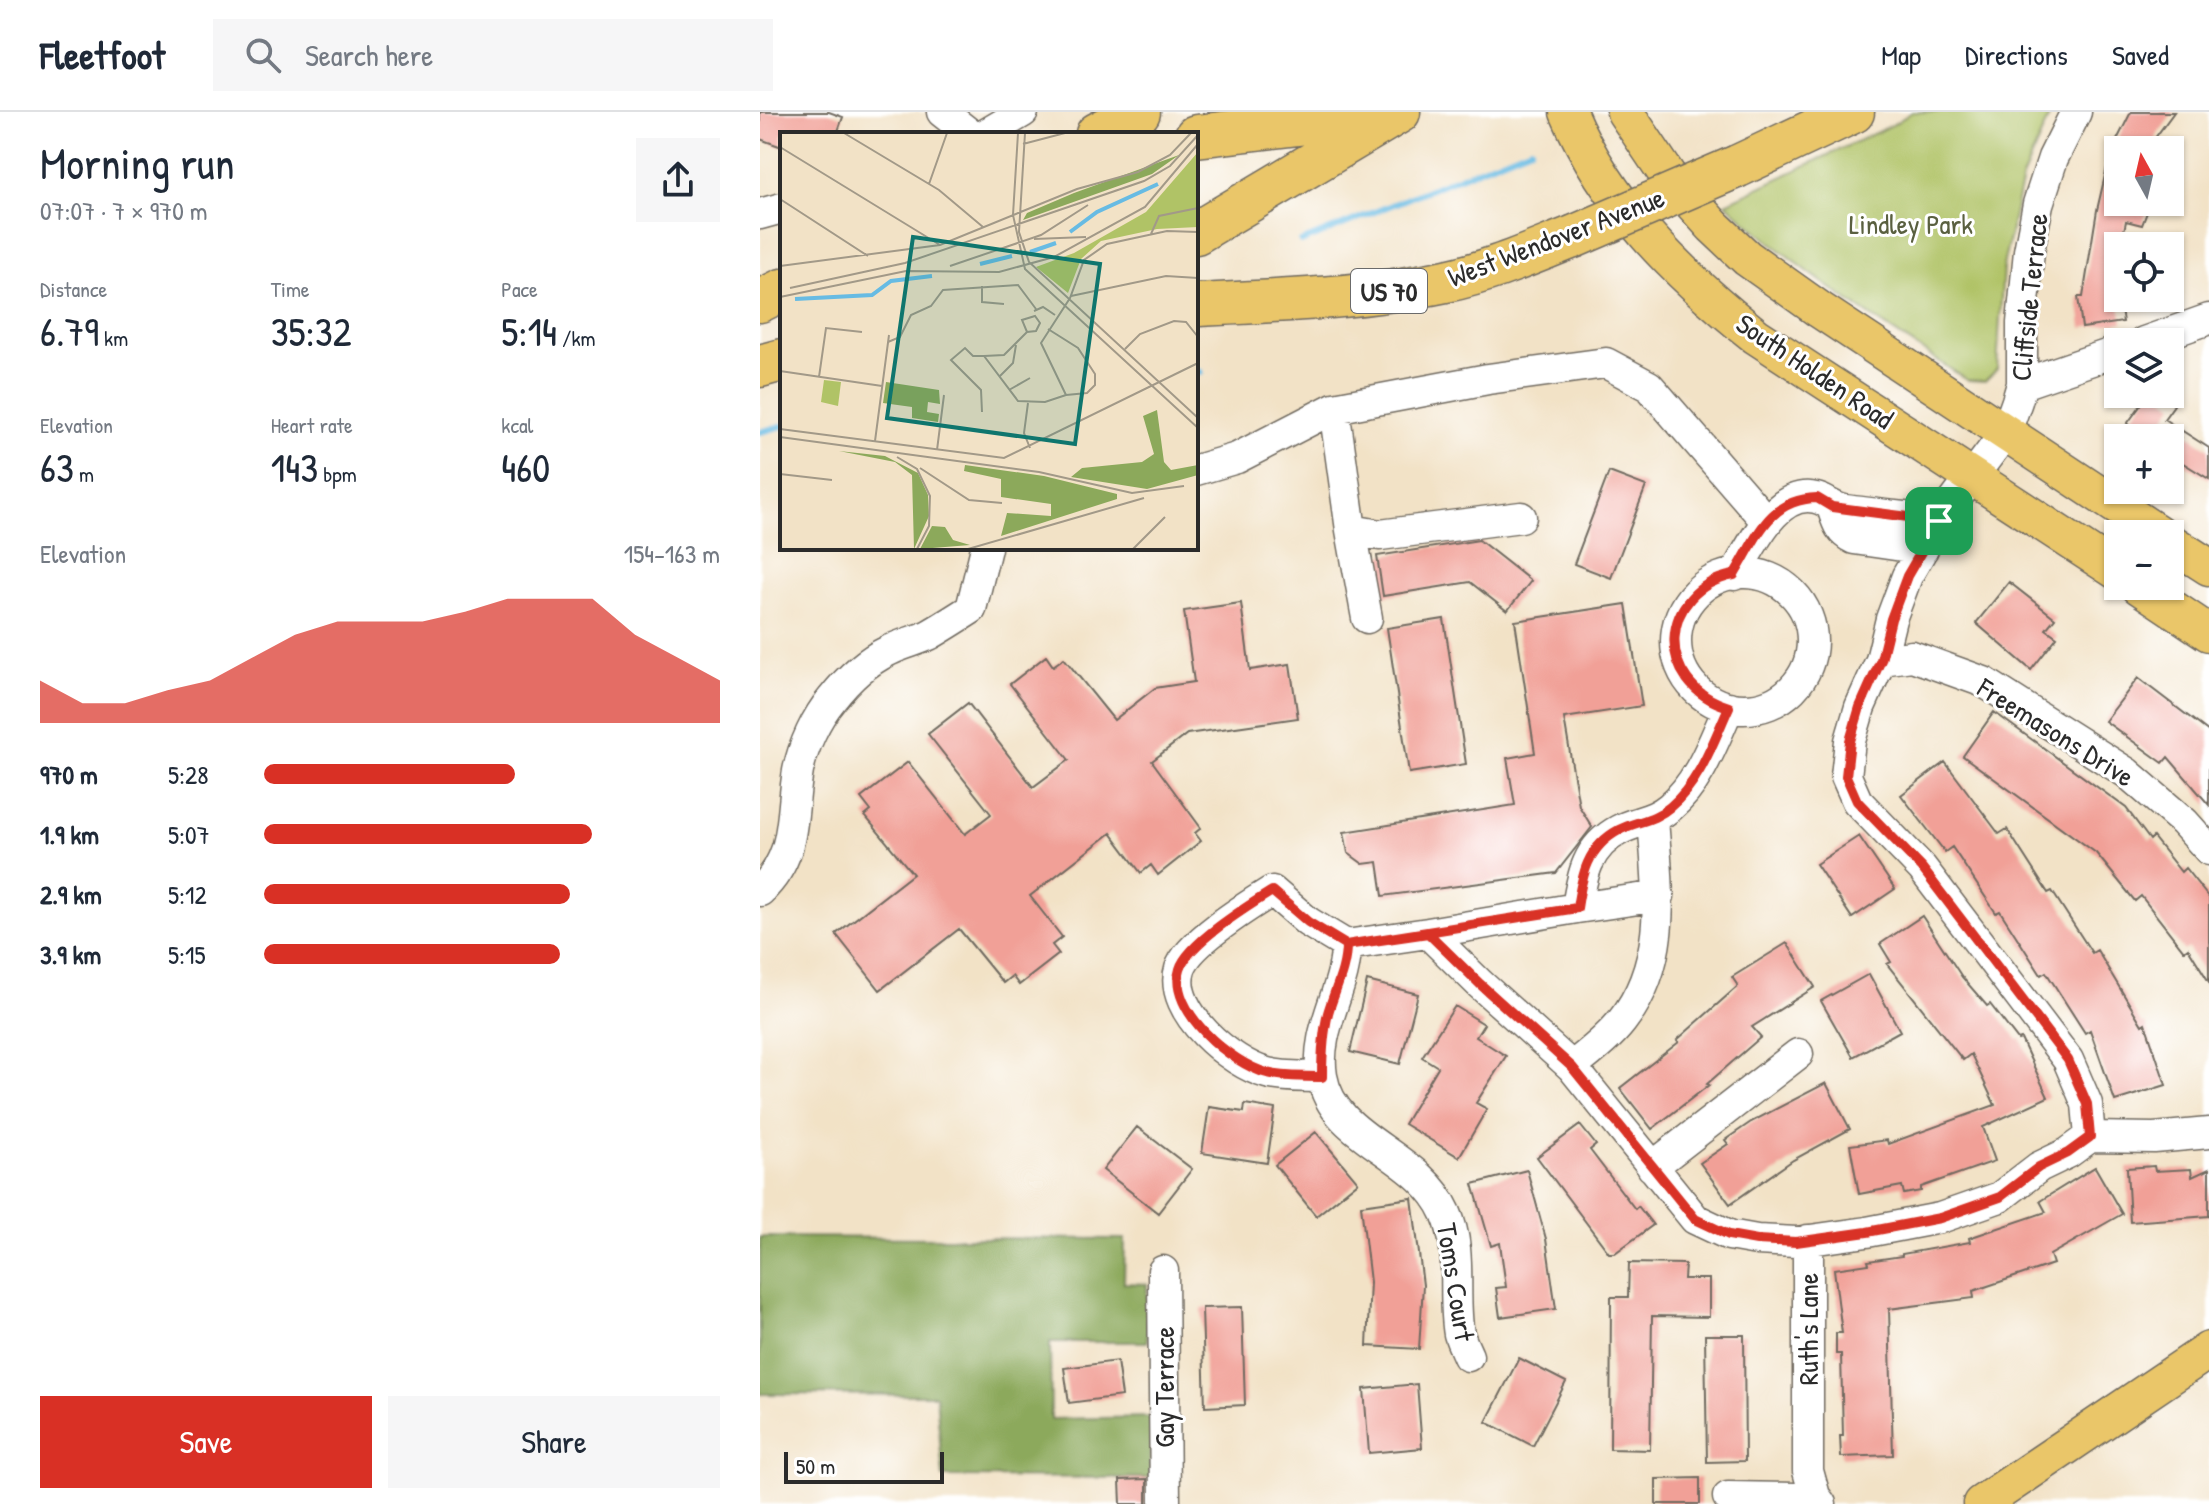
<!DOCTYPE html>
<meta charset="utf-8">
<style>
:root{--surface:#fff;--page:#f6f6f7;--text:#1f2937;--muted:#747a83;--line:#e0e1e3;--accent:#d93025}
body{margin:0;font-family:"Patrick Hand",sans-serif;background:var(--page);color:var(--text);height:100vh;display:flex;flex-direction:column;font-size:30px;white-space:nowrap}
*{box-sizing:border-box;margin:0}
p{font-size:26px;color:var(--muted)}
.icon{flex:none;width:44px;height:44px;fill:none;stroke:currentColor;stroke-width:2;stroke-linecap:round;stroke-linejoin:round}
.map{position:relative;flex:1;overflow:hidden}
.details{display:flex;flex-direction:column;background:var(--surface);width:760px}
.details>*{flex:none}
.needle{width:52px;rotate:352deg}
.buttons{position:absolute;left:1344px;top:24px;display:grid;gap:16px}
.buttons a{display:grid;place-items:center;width:80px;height:80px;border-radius:0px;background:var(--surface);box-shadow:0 2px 6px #0004;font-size:40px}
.scale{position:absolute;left:24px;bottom:20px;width:160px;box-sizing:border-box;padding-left:8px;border:4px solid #2b2b2b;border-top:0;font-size:22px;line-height:28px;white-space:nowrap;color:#2b2b2b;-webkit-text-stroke:6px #fff;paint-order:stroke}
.pin{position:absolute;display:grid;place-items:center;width:68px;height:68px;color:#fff;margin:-34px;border-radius:16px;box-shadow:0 4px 12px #0006}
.round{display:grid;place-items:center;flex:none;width:84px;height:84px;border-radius:0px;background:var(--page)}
.overview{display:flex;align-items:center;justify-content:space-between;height:136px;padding:0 40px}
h1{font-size:44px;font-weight:600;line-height:60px}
.figures{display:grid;grid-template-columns:repeat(3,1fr);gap:12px;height:136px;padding:8px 40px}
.figures div{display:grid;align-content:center}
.figures b{font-size:40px;font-weight:600}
.figures small{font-size:22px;font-weight:400}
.figures p{font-size:22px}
.chart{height:224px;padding:16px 40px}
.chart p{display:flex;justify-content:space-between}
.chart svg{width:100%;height:144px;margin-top:8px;fill:var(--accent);opacity:.7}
.cta{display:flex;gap:16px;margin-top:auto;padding:16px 40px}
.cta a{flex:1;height:92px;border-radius:0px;background:var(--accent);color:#fff;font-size:32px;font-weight:600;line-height:92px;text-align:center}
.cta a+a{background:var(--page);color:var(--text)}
ul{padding:0 40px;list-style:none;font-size:26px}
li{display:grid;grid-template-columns:128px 96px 1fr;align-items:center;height:60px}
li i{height:20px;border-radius:10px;background:var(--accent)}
header{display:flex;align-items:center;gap:48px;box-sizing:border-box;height:112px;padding:0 40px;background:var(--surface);border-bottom:2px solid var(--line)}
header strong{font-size:38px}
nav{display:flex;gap:44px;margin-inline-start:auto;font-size:28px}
.search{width:560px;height:72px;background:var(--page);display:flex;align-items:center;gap:20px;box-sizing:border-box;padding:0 28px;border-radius:0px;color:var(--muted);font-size:30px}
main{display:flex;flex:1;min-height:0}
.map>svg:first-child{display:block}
</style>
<header>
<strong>Fleetfoot</strong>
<div class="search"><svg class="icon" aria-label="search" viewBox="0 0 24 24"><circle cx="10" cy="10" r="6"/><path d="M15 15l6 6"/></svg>Search here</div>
<nav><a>Map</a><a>Directions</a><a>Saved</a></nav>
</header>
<main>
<section class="details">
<div class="overview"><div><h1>Morning run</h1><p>07:07 · 7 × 970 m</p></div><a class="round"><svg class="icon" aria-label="share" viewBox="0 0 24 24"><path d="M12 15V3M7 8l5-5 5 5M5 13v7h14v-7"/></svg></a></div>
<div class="figures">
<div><p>Distance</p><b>6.79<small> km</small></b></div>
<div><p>Time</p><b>35:32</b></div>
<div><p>Pace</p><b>5:14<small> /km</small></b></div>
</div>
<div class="figures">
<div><p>Elevation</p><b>63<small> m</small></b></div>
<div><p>Heart rate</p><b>143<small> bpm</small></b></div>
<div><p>kcal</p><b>460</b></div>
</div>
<div class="chart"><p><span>Elevation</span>154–163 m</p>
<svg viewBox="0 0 160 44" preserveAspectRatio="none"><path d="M0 44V31L10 38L20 38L30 34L40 31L50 24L60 17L70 13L80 13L90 13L100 10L110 6L120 6L130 6L140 17L150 24L160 31V44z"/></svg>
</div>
<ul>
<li><b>970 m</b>5:28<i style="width:55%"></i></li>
<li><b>1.9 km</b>5:07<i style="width:72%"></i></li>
<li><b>2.9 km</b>5:12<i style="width:67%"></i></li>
<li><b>3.9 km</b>5:15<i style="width:65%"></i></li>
</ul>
<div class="cta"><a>Save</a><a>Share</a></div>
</section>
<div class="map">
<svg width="1449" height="1392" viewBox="0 0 1449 1392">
<rect width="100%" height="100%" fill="#fff"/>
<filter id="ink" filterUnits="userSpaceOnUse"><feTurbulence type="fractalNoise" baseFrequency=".0125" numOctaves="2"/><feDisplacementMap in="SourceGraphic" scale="16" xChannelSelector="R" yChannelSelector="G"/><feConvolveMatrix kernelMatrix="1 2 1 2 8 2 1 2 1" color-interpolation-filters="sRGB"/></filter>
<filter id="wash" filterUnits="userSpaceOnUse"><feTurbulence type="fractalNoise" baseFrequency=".006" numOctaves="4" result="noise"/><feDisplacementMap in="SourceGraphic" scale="32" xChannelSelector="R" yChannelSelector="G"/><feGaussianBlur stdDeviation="1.8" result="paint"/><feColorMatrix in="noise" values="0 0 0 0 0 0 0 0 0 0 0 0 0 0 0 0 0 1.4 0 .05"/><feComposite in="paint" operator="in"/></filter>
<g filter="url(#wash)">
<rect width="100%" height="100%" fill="#f2e2c6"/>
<!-- green -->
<path fill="#b0c366" stroke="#6e7748" stroke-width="2" d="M1152,0H1291L1262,66L1243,154L1237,257L1225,269L1207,268C1124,213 1039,160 966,91L1132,13Z"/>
<!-- forest -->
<path fill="#8ca95b" stroke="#5c6a43" stroke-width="2" d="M0,1125L365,1127L364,1171L387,1172V1230H290L291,1307L390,1305V1366L183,1365L176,1283L0,1282Z"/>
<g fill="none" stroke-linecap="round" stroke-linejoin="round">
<!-- stream -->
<path stroke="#67bbe3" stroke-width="6" d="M541,130L771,36
M436,259L441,260
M0,320L22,314"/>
</g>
<g id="blocks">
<!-- building -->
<path fill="#f1a097" d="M0,0H69L83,5L77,22H22V35L0,27Z
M1371,0H1414L1395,26L1419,38H1352Z
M1351,38L1358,39V90H1391L1382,113L1366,109L1361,134H1358L1354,180H1358L1363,210L1322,216L1318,185H1323L1337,98Z
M1389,282H1399L1414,293L1404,307L1449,336V367L1410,343L1421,326H1387L1367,312Z
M849,360L886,374L851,466L814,452Z
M719,428L771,469L747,499L710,470L623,484L617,444Z
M1249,470L1295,506L1286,517L1297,525L1271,558L1216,511Z
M481,491L490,558L530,552L538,606L427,622L392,649L441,716L435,721L441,729L398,763L391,753L381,761L351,721L270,784L302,825L292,833L299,842L259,873L252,864L243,871L199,817L120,878L76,822L153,762L105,704L111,699L101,686L148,650L205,722L231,702L168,622L208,591L273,675L309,648L250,572L286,544L293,554L304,546L354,608L395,576L434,570L424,499Z
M866,492L882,594L804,606L819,694L832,715L796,761L623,784L618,750L603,752L588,741L584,720L755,693L747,646L775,641L755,509Z
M684,507L706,652L649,661L627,516Z
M1378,566L1449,620V693L1408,645L1403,651L1345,609Z
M1234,600L1366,696L1390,728L1393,725L1421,760L1425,756L1449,786V870L1428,836L1424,839L1381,784L1375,789L1336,741L1203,644Z
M1185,650L1239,722L1247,717L1288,781L1292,779L1332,841L1337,838L1382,913L1385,911L1406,973L1355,989L1330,918L1325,921L1286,860L1281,863L1240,799L1236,801L1192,735L1185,740L1141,683Z
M1099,724L1135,777L1092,806L1056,752Z
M1162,804L1202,865L1227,894L1230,892L1258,928L1261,927L1288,985L1223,1015L1235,1049L1161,1075V1079L1144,1082L1142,1074L1099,1082L1090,1033L1127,1028L1128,1032L1235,993L1211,942L1203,948L1127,852L1131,850L1120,832Z
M1027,831L1055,875L992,915L1001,925L947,972L949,973L892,1017L860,976L919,930L917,928L978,874L972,865Z
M1109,862L1140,919L1093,945L1061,889Z
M607,869L658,882L640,952L590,940Z
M695,894L724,912L716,925L746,944L716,991L727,997L699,1045L644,1012L678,955L662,945Z
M1066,971L1090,1017L1033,1048L970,1092L940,1051L968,1032L965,1028L991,1010Z
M485,992L515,997L507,1051L442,1041L449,995L484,1000Z
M820,1013L836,1033L830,1038L875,1097L878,1094L893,1113L855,1141H849L777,1045Z
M377,1015L432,1057L398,1101L343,1058Z
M556,1020L598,1070L556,1104L515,1053Z
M1394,1054L1395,1059L1431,1057L1432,1065L1449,1057V1104L1370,1110L1367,1056Z
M1335,1055L1362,1102L1290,1143L1293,1152L1213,1179L1214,1186L1129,1197L1133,1343L1081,1345L1080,1324H1083L1081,1242H1076V1221H1082L1074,1157L1109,1152L1108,1149L1142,1144V1142L1210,1130L1209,1126L1286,1100L1280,1089Z
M767,1058L786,1127L796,1197L740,1205L736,1176L746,1175L740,1131L731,1134L713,1072Z
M652,1086L663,1173L659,1237L607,1234L610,1170L601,1093Z
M869,1151L925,1152L924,1167H949V1205L892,1204L890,1338L850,1337L851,1185H868Z
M482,1195L485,1293L445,1295L442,1196Z
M945,1223H984L985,1349L947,1350Z
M759,1246L806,1270L773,1334L726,1310Z
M357,1249L362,1284L309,1291L304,1256Z
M657,1272L662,1336L609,1341L604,1277Z
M940,1366V1392H896V1367Z
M387,1367V1392H361L360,1368Z"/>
</g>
</g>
<g filter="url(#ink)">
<use href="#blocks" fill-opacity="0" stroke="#716b61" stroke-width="2"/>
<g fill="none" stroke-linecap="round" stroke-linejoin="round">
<!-- minor casing -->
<g stroke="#716b61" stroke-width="33">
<path id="minor" d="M182,0L210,22
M1316,0L1293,46L1278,92L1269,139L1262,211V272L1257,289L1246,320L1179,409L1147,464L1131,507L1121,548L1100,595L1090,629L1086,664L1097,689L1162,756L1308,948L1327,992L1330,1025
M226,22L263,0
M0,102L22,96
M1384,230L1449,207
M1262,272L1358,239
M574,296L591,418L620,423L761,405
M436,358L477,346L574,296L728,267L846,251L889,274L1007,410
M1072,395C1077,410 1079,420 1094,427L1163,437
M591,418L607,506
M916 529a68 68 0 1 1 136 0a68 68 0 1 1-136 0Z
M974,463C991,436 1016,376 1056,386C1066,388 1072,396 1085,398C1116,402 1147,405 1179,409
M1121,548L1152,544L1224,570L1367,661L1424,710L1449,738
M0,779C38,743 30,705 38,659C43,634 56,606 72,587C87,568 107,549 128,539C141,532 156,529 169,523C183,515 197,506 211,497L226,436
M817,796L899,784
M668,821L817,796C822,763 827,735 859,718C876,709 894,709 910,695C940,670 953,630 969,595
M586,833C587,876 554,917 562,964C573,1029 659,1040 686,1101C703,1139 692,1182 699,1222C701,1229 705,1237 708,1244
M812,955C829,941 848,927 862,909C909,850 898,776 893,707
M562,965C544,964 525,966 507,961C472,952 407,899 420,857C428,831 488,794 512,779L548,810L586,833L668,821L720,872L812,955L935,1107L969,1123L997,1128L1036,1130L1107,1120L1180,1106L1240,1085L1279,1055L1308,1041L1330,1025
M1330,1025L1394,1026L1449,1021
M892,1055L1038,942
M1048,1128V1359L1055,1384L1061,1392
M403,1159L405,1392
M968,1385L1035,1386L1055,1384"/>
</g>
<!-- major casing -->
<g stroke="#716b61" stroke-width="39">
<path id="major" d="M808,0C848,94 918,162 996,224L1358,460
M865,0L908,64L953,114L987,146L1060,198L1399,422
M1410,430L1449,455
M1379,474L1449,521
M1221,1392L1449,1238"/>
</g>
<!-- highway casing -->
<g stroke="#716b61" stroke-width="45">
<path id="highway" d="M337,22L379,0
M436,24L564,9L601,0
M978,54L1093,0
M436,121L639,0
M0,189L22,178
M436,193C520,189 604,186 686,169C730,160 772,141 813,125
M0,254L22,248"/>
</g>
<!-- minor -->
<use href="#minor" stroke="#fff" stroke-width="30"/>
<!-- major -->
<use href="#major" stroke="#eac669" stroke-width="36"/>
<!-- highway -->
<use href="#highway" stroke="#eac669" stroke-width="42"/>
<!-- highway-bridge casing -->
<g stroke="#716b61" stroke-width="45" stroke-linecap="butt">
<path id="highway-bridge" d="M813,125L978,54"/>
</g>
<!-- highway-bridge -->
<use href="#highway-bridge" stroke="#eac669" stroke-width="42"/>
</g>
</g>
<g fill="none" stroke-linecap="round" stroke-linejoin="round" filter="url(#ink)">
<!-- route casing -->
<g stroke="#fff" stroke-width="16">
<path id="route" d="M1179,409L1072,395L1057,386C1008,387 997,426 974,463C898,477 893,573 969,595C953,630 940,670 910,695C894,709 876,709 859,718C827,735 822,763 817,796L586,833C586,858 575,877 568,901C563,922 562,943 562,965C544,964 525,966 507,961C472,952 407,898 420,857C428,831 488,794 512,779L548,810L586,833L668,821L720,872L812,955L935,1107L969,1123L997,1128L1036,1130L1107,1120L1180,1106L1240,1085L1279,1055L1308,1041L1330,1025L1327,992L1308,948L1162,756L1097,689L1086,664L1090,629L1100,595L1121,548L1131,507L1147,464L1179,409"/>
</g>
<!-- route -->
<use href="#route" stroke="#d93025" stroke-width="10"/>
</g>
<g text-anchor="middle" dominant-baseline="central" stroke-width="6" stroke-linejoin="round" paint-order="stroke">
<!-- shield labels -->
<rect fill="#fff" stroke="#6b6b6b" stroke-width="2" x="591" y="157" width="76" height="44" rx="6"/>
<g font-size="26" font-weight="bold" fill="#2b2b2b">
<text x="629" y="179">US 70</text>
</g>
<!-- park labels -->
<g font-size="28" fill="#5a6040" stroke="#fff">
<text x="1151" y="112">Lindley Park</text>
</g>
<!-- street labels -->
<g font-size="28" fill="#2b2b2b" stroke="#fff">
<text transform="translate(796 125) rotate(-21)">West Wendover Avenue</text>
<text transform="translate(1269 185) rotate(-84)">Cliffside Terrace</text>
<text transform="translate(1055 259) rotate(34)">South Holden Road</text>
<text transform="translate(1296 620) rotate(32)">Freemasons Drive</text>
<text transform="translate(696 1170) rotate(81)">Toms Court</text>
<text transform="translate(1048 1217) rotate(-90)">Ruth's Lane</text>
<text transform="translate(404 1275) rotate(-90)">Gay Terrace</text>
</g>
</g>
<!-- overview -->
<g transform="translate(20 20)">
<rect width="418" height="418" fill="#f2e2c6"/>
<path d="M418,20V95L377,97L321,109L301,127L288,161L256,135L294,121L366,80ZM44,248L61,250L58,274L41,270Z" fill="#b0c366"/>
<path d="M399,23L372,42L243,88L247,81L294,61ZM106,250L159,258L160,272L148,270L147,280L159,282L158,290L132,286V275L103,271ZM377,278L384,330L391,338L418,333V343L367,357L291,345L302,336L362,330L374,322L363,284ZM59,319L105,324L138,341L148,363L149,384L134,417L132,343L115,330ZM185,333L264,344L337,362V367L221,404L227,381L271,384V372L221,365V347L184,339ZM152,394L165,395L173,408L190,413L140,417Z" fill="#8ca95b"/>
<path fill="none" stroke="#67bbe3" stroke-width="4" d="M290,100L317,80L378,52M250,120L276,111M200,132L232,124M15,167L92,163L111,149L152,144"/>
<path fill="none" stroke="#a29988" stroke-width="2" d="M64,1L159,58L203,95M238,1L233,83L245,137L418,296M245,1L239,100L249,130L418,286M243,12L285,1M0,15L160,113M149,52L167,1M0,67L88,124M371,102L379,84L418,76M254,107L306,105M0,134L160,113L297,57L358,40L390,23L411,1M170,134L261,103L308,73M202,154V170L224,172M10,156L125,131L364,49L390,34L418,3M291,164L386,144L418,146M0,165L126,139L219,140L274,125L365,75L418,12M254,179L263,175L275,183M268,197L298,216L315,242V253L307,261L286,263M108,210L120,205L131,183L151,174L163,158L238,153L256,177M345,217L360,202L394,189L406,190L418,205M204,224L224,223L247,200L256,199L260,191L255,184L242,188L247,200M0,239L102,254M220,244L233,231L236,213M39,245L46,196L82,200M229,258L250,246M286,263L261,211L290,166L304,128L327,112L387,99L418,100M248,271L244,301L250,316M202,280L201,258L171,228L185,216L193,224H204L238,269L265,270L286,263M0,297L224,326L418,231M0,305L259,340L352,361L404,354M95,309L109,203M157,318L164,263M117,325L137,337L150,364L149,394L137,417M140,336L189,368L222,371M0,342L52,348M188,417L364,366M353,417L385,385"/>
<path fill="#0f766e" fill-opacity="0.15" stroke="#0f766e" stroke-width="4" d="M133,105L320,132L295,312L107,286Z"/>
<rect width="418" height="418" fill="none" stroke="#2b2b2b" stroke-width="4"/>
</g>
</svg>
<div class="buttons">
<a><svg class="needle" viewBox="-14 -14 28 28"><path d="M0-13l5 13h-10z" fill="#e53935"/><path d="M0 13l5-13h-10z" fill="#747a83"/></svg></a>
<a><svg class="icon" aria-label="locate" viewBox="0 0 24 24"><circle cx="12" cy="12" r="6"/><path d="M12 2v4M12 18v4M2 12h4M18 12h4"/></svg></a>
<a><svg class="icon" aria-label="layers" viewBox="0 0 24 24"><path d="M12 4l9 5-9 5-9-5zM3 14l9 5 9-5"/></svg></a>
<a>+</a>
<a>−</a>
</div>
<div class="scale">50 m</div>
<div class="pin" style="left:1179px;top:409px;background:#1e9e55"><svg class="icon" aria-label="arrive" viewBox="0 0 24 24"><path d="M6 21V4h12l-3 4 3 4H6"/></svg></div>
</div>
</main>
